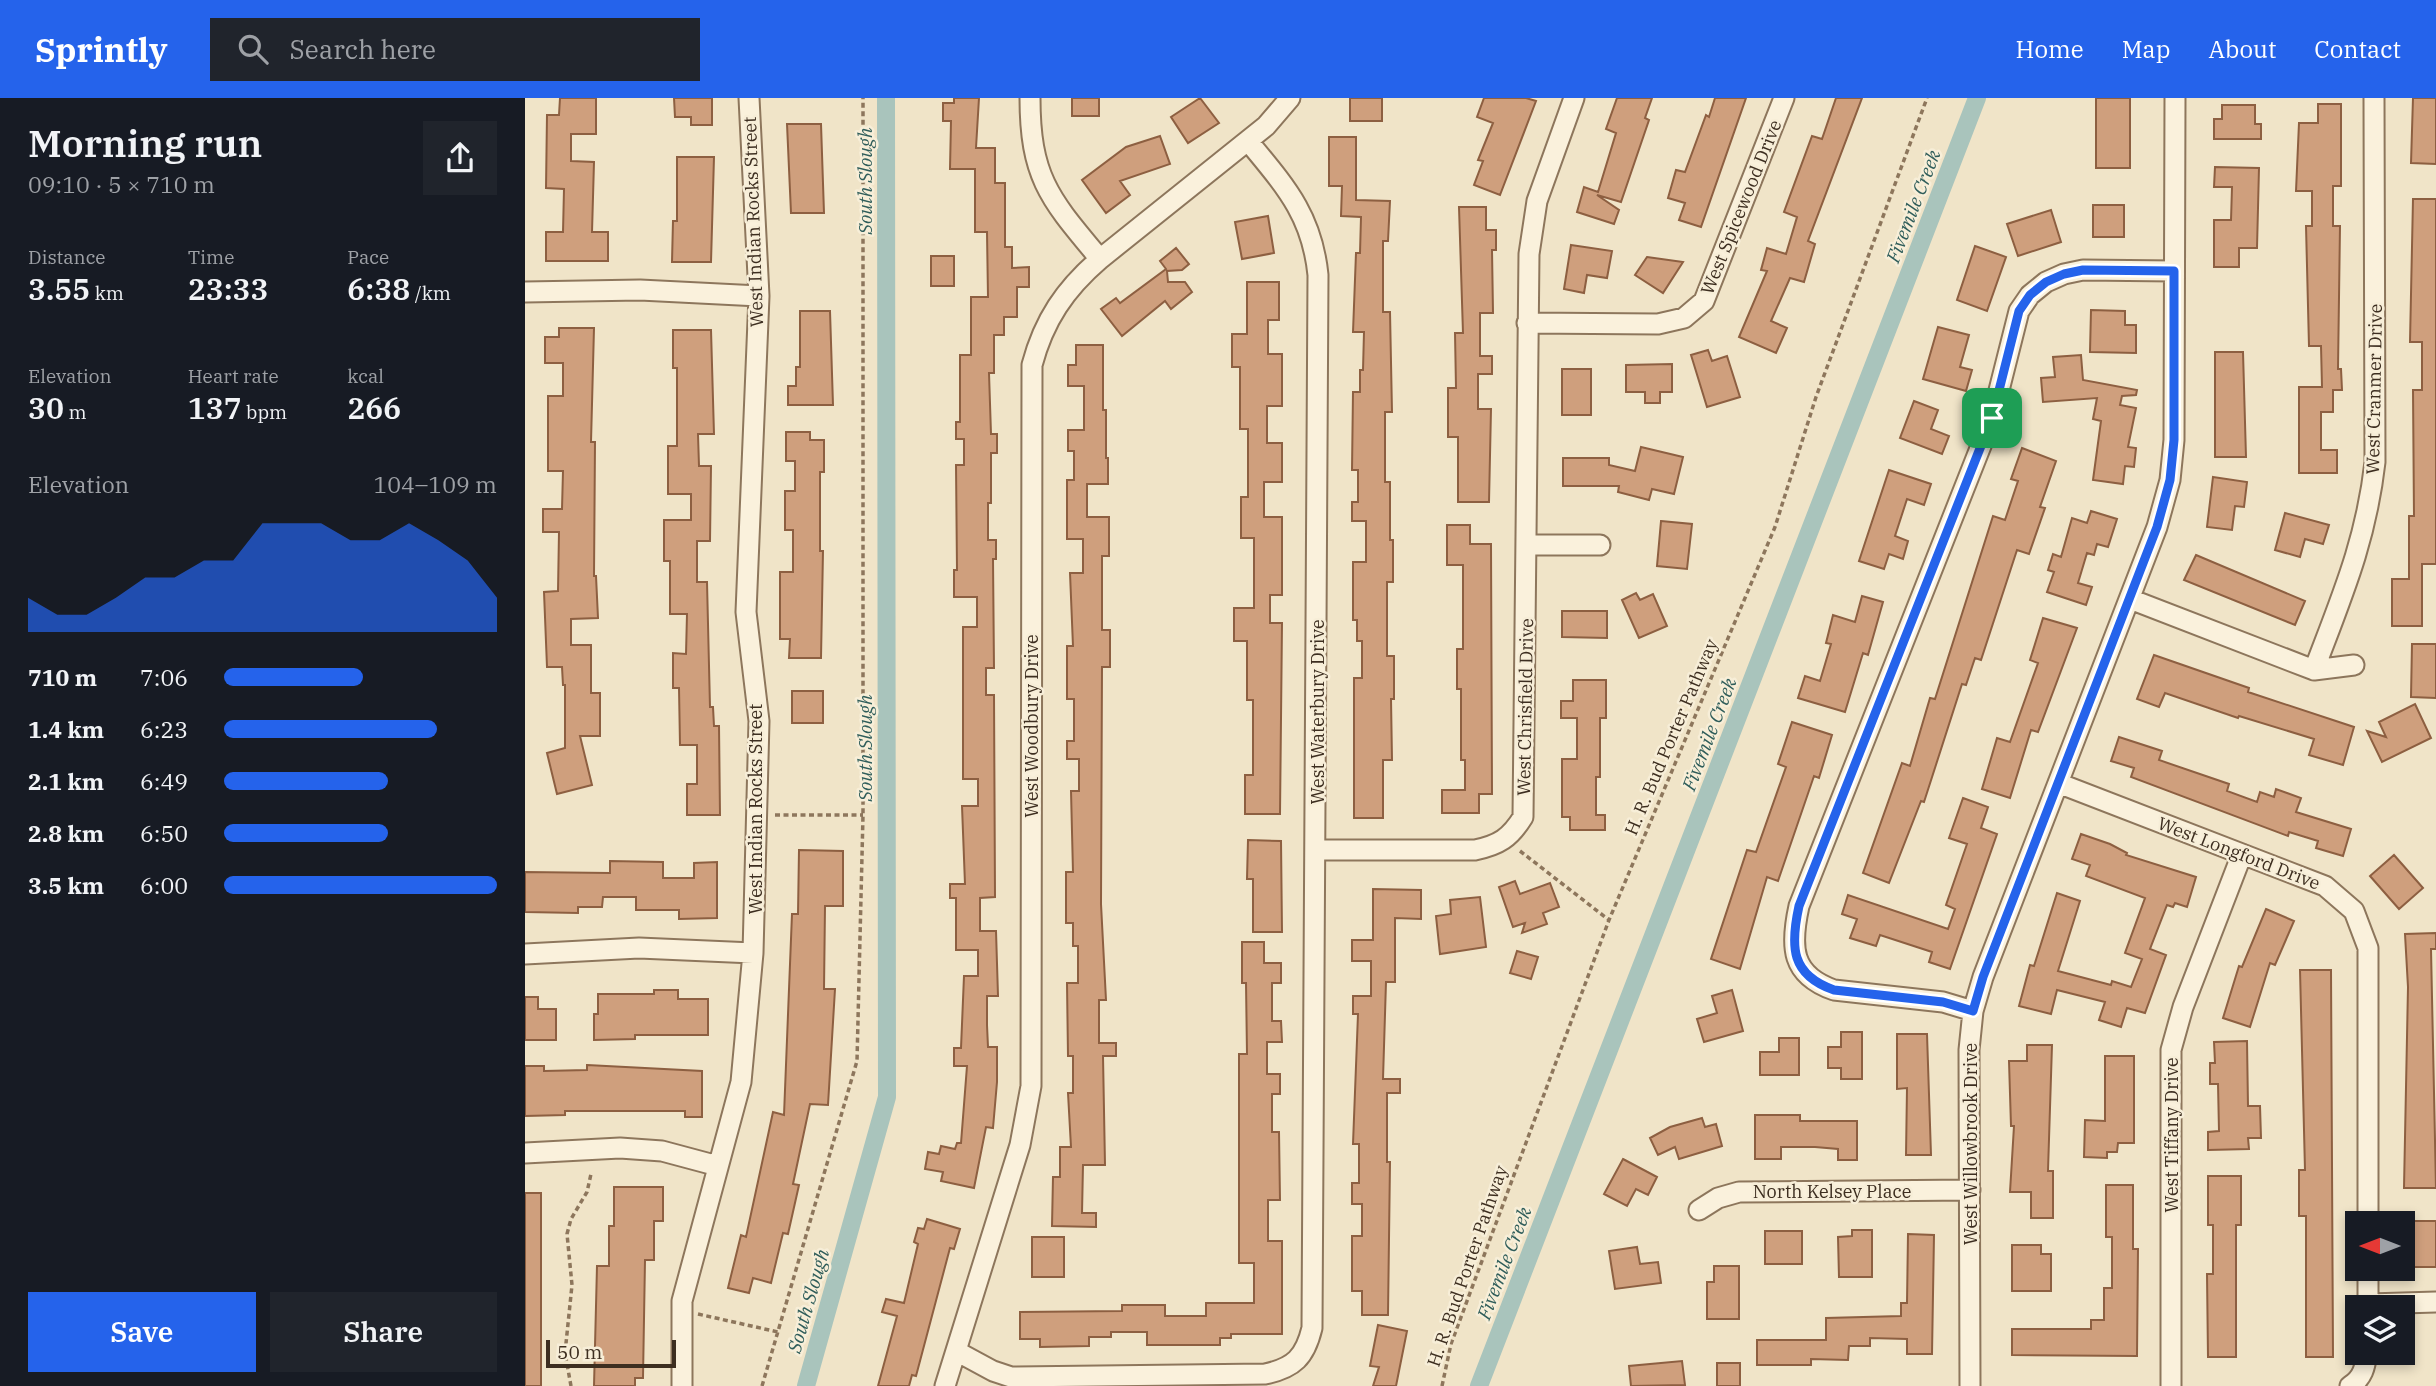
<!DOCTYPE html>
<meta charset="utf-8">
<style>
:root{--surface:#171b24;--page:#20242c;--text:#f1f3f6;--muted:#9ea1a6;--accent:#2563eb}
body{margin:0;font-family:"IBM Plex Serif",serif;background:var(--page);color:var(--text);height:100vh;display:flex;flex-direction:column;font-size:26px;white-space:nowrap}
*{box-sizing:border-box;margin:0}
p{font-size:23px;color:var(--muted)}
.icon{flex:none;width:38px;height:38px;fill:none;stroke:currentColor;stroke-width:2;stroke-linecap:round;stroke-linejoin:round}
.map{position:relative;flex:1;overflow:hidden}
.panel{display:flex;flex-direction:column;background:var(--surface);width:525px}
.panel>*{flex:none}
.needle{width:46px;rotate:270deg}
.tools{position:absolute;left:1820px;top:1113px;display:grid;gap:14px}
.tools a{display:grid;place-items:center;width:70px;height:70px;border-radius:0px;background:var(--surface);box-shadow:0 4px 10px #0003;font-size:35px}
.scale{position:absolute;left:21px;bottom:18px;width:130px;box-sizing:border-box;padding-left:7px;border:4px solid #3d2e20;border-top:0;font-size:19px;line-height:24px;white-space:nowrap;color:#3d2e20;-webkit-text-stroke:5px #f7eed8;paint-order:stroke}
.pin{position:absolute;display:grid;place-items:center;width:60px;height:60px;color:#fff;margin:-30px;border-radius:14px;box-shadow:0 4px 10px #0006}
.round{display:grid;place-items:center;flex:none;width:74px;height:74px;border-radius:0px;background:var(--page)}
.overview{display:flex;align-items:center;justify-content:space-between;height:119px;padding:0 28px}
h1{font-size:38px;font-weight:600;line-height:52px}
.stats{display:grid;grid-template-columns:repeat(3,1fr);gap:10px;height:119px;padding:7px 28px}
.stats div{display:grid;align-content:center}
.stats b{font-size:30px;font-weight:600}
.stats small{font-size:19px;font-weight:400}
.stats p{font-size:19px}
.chart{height:196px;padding:14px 28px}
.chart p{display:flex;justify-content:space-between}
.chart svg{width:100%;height:126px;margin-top:7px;fill:var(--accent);opacity:.7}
.primary-button{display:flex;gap:14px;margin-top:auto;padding:14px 28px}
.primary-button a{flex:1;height:80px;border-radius:0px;background:var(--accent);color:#fff;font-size:28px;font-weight:600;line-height:80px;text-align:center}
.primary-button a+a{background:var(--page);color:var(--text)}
ul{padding:0 28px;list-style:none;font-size:23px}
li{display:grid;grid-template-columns:112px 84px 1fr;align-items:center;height:52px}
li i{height:18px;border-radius:9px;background:var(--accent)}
header{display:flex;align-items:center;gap:42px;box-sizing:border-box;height:98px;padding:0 35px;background:var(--accent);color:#fff}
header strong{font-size:33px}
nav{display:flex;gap:38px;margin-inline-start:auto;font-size:24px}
.search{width:490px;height:63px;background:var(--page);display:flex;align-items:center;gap:18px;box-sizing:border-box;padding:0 24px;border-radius:0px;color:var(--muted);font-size:26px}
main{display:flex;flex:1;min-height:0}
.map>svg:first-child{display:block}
</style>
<header>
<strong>Sprintly</strong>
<div class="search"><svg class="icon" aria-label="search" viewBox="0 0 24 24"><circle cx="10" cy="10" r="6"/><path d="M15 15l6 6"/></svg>Search here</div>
<nav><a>Home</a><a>Map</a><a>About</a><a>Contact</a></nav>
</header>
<main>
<section class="panel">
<div class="overview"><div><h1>Morning run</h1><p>09:10 · 5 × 710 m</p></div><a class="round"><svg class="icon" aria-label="share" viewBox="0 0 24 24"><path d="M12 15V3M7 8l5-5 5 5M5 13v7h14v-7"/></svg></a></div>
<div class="stats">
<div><p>Distance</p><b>3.55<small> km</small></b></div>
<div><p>Time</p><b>23:33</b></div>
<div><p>Pace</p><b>6:38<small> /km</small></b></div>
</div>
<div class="stats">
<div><p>Elevation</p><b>30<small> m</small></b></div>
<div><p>Heart rate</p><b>137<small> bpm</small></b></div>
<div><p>kcal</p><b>266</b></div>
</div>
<div class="chart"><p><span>Elevation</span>104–109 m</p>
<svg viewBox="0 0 160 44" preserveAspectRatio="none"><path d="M0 44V32L10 38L20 38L30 32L40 25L50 25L60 19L70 19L80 6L90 6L100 6L110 12L120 12L130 6L140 12L150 19L160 32V44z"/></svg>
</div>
<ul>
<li><b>710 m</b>7:06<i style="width:51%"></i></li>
<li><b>1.4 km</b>6:23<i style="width:78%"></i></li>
<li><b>2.1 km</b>6:49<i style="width:60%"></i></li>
<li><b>2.8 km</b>6:50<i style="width:60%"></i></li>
<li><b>3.5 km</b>6:00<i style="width:100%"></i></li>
</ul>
<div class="primary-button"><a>Save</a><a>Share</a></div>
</section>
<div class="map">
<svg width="1911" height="1288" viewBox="0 0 1911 1288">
<rect width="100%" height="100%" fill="#f0e4c8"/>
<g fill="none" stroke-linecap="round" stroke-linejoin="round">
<!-- canal -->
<path stroke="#a9c4bc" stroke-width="18" d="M281,1288L362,999L361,0
M954,1288L1452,0"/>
</g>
<!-- building -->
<path fill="#cf9f7d" stroke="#8d5f41" stroke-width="2" d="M35,0H71V36H46V63L69,64L67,134H83V163H21V134H38L39,91L21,90L22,17H34Z
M149,0H187V27H166V19H150Z
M429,0H454L451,50H470V85H480V149H487V170L504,169V189H492V219H479V237H469V275H464L466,336H472V355H466V405H463V442H471V461H468L469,570H461V597H469L470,799L455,800V833H471L473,898H462V927L463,949H472V984L468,1030L461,1029L449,1090L416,1083L418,1074L400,1071L403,1054L414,1056L416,1048L430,1051L432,1045H436L442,968H429V950H436L439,878H453V852H431V800H425V786H440L437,708H453V681H438V529H452V499H429V472H432L431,367H439V341H431V324H435V257H446V199H463L462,134H450V71H425L426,23H418V5H429Z
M547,0H574V18H547Z
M675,0L694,25L663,45L646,19Z
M825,0H857V23H825Z
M959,0H1001L1011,3L975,97L949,87L958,63L953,62L968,25L952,19Z
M1092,0H1127L1120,20L1124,22L1096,104L1072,97L1094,112L1089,126L1052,114L1059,89L1073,94L1091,35L1081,31Z
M1190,0H1221L1176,129L1154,122L1160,105L1143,100L1151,72L1160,74L1181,17L1184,19Z
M1311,0H1337L1283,143L1290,146L1279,184L1265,180L1246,223L1262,230L1251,255L1214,239L1242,173L1236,172L1242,150L1261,156L1272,119L1259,114L1287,38L1297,41Z
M1571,0H1605V70H1571Z
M1888,0H1911V66L1886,65Z
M1793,6H1816V88H1808V128H1815L1813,271H1816L1817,292H1808V314H1796V352H1812V375H1774V289H1797L1796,248H1784L1781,128H1787V93H1771L1774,25H1793Z
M1697,7H1730V26H1736V41H1689V21H1697Z
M262,26H296L299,115H266Z
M635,38L645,66L595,83L605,97L581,115L557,82L601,49Z
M804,39H831V102L865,103L863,143H858V214H865L867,314H860V384H865V442H868V484H862V558H869V601H866L867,662H858V720H829V580H837V543H832V522H828V464H841V423H827V404H833V372H827L828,294H835V272H838L839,234H828L831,155H835L836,119L816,118L817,88H804Z
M152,59H189L186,164H147L148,123H152Z
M1690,69L1734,70L1732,150H1714V169H1689V122H1706L1707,89H1689Z
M1888,101H1911V466H1897V528H1867V481H1884V418H1889L1888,292H1897V244H1885Z
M1568,107H1599V139H1568Z
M934,109H961V132H971V152H967L968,215H955V258H967V276H953V311H966L964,404H933V339H923V290H931L930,235H938Z
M1526,112L1536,144L1493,158L1482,126Z
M743,118L749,155L717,161L710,124Z
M1046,147L1087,153L1082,180L1062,177L1059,195L1039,191Z
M1450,148L1481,159L1462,213L1432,202Z
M651,150L664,166L657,172L642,173L643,184H660L667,194L646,211L640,203L597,238L576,211L591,200L595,205L641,171L635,163Z
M406,158H429V188H406Z
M1122,159L1158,164L1138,195L1110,177Z
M722,184H754V222H743V256H757V308H742V345H757V384H739V419H757V497H745V525H757L755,716H720V677H728V602H722V543H709V510H729V440H716V399H723V331H715V269H707V236H722Z
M1566,212L1600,213V227H1611V255L1565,254Z
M275,213H305L308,307H263V288H271V269H275Z
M1413,229L1444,237L1435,269L1447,272L1441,293L1398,281Z
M34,230H69L66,344H70L69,478H71L73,520L46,521V547H66V595H75V638H55L67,687L32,696L22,655L40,650V587H38L37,569H22L19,494L33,493L34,434H18V411H37L38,373H23V298H38V265H20V239H34Z
M148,232H186L189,336H173L174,368H186L185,443H172V484H182L185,609H188L189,628H194L195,717H162V686H172V647H155L154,590H148V555L161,556L162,516H145V463H139V422H166V396H143V348H152V270H148Z
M551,247H578V312H581V360H583V386H562V419H584V458H577V532H585V569H577L576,806L581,902H574V945H591V958H578L580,1067H558L557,1115H571V1129L527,1128L528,1079H535V1049H546L543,995H548V958H543L542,885H553V848H548V825H541V774H548L546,693H554V661H542V643H549V601H542V548H548L545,475H558V441H542V382H549V353H543V332H559V288H543V267H551Z
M1183,252L1187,263L1202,258L1215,299L1182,309L1166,257Z
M1690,254H1718L1721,359H1690Z
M1556,257L1558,282L1612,292L1611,297L1597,298L1595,307L1611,310L1603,349L1611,350L1609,369L1600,368L1598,386L1568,382L1576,323L1568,321L1572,300L1518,304L1516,280L1530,279L1528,259Z
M1147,266V294H1135V305H1120V294H1101V267Z
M1037,271H1066V317H1037Z
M1389,303L1413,312L1406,331L1424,338L1417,356L1375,340Z
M261,334H285V342H299V374H295V453H298L296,560H264L265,541H255V474H268V432H260V393H270V363H261Z
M1116,349L1158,359L1149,396L1127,391L1124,402L1093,394L1094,388H1038V360H1084V367L1110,373Z
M1497,350L1531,363L1515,409L1520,410L1504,456L1492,452L1456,562L1450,560L1441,587L1437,586L1399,704L1396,703L1364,785L1338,775L1377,665L1385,668L1405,600L1410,601L1468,418L1480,422L1493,383L1486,381Z
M1364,372L1406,386L1399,407L1382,401L1370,438L1383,443L1378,461L1364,456L1359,471L1334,463Z
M1688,379L1722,384L1719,409L1710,408L1707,432L1682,429Z
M1566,413L1592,421L1583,449L1572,446L1569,457L1562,455L1553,485L1567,489L1561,507L1522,494L1529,474L1523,472L1528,456L1536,459L1547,420L1562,425Z
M1760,415L1804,427L1798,446L1780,441L1775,459L1750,452Z
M1136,423L1167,426L1162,471L1132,468Z
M922,427H945V446H966L967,696H954V715H917V692H940V662H936V591H932V551H938V467H922Z
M1671,457L1780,503L1770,527L1659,482Z
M1111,495L1115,502L1128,496L1142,528L1114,540L1097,502Z
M1337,498L1358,504L1343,557L1338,555L1320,614L1273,600L1280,578L1295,583L1306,546L1301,545L1308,517L1330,524Z
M1037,513H1082V540L1037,539Z
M1518,520L1552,530L1513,634L1506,632L1485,700L1457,691L1472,640L1485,644L1513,565L1505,562Z
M1887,546H1911V600L1886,599Z
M1629,557L1724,590L1723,594L1829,629L1818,667L1784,657L1789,641L1714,618L1713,620L1640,595L1634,609L1612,601Z
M1048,582H1081V620H1075V679H1071V717H1080V732H1045V719H1037V661H1052V620H1036V603H1048Z
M267,593H298V625H267Z
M1890,606L1906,640L1857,664L1842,633L1861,639L1854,624Z
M1267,624L1307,637L1294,680L1289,678L1253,783L1242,779L1215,871L1186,861L1222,752L1231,754L1261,669L1253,666Z
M1594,639L1637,653L1634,662L1704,686L1702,693L1732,704L1735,694L1749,699L1751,691L1776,700L1771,714L1826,731L1818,758L1791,750L1793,743L1764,734L1763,738L1606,679L1609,670L1586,663Z
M1438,700L1463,709L1456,730L1472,736L1425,871L1404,864L1407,854L1355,837L1351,848L1325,840L1332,821L1317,816L1323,797L1423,831L1430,811L1421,807L1442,746L1424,740Z
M1556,736L1585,746L1602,755L1601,757L1671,779L1662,809L1650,805L1648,809L1642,807L1625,851L1641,857L1620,915L1602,910L1596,929L1574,922L1580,904L1532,892L1526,916L1494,908L1505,867L1509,868L1532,795L1555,803L1533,873L1586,887L1587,883L1606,889L1617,861L1600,855L1620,800L1561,778L1565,767L1547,761Z
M723,742L756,743L757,834H728V781H722Z
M274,752L318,753V808H300L299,891H310L303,1007L285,1006L268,1086L274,1087L263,1136L258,1135L246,1185L228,1180L224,1195L203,1190L216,1137L221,1139L248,1014L259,1017L267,816H273Z
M1869,757L1898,790L1874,811L1845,778Z
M85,763L138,764V780H169V765L192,764V820L154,821V812H111V799H78L77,809H53V815L0,814V774L85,775Z
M990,783L995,796L1025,785L1034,809L1018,815L1022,826L997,835L1000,825L988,829L974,789Z
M848,791L896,792V821L870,820V884H861L858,981H875V995H862V1064H865L863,1217H837V1193H827V1138H837V1106H827V1085H834V1046H828L833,916H828V898H846V863H827V842H848Z
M955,799L961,849L915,856L911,818L926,816L925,802Z
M1741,811L1769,823L1750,867L1745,865L1725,929L1698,920L1714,868L1717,869Z
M1911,835V851H1906L1911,1090H1879L1883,889L1880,836Z
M717,844H739V865H756V885H747V923H756L757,944H742V976H755V996H747V1034H754L755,1102H743V1143H757V1236H706V1240H695V1247H622V1234H586V1239H564V1248L515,1249V1241H495V1214L597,1213V1207H640V1218H681V1205H729V1165H714V956H722L721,885H717Z
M992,853L1013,859L1006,881L985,875Z
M1775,872H1806L1808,1259H1781V1118H1774V1072H1780Z
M129,892H153V901H183V937H110V941L69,942V916H73V896H129Z
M1207,892L1218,933L1179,944L1172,921L1192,915L1187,898Z
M0,899H13V911H31V942H0Z
M1316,934H1337V981H1316V970H1303V949H1316Z
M1372,936H1402L1406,1057H1381L1382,990L1372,991Z
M1254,940H1274V977H1235V954H1254Z
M1722,943L1723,1008H1735L1736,1040H1723L1724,1051L1683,1052V1034L1694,1033L1693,986H1685V965H1690L1689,944Z
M1502,947H1527L1523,1073H1528V1120H1506V1094H1485L1489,1028H1486L1484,963H1502Z
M1580,958H1609V1045H1593L1592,1054H1582V1060L1559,1059L1560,1022L1580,1023Z
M62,967L177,973V1019H160V1013H40V1017L0,1018V968H19V973L62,972Z
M1230,1017H1275V1023H1332V1062H1313V1051L1290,1049H1256V1061H1230Z
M1177,1020L1180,1029L1191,1026L1197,1048L1154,1061L1150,1049L1133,1057L1125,1040L1145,1029Z
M1098,1061L1132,1079L1123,1097L1111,1091L1102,1108L1079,1096Z
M1683,1078H1716V1127H1711V1259H1683L1682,1176H1688V1127H1683Z
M1581,1087H1608V1151H1613L1612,1258L1487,1257V1231H1566V1222H1579V1190H1587V1139H1581Z
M89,1089H138V1123H129V1162H120L118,1280H110V1288H69L72,1168H84V1128H89Z
M0,1095H16V1288H0Z
M402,1121L435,1131L429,1151L425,1150L391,1278L387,1277L384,1288H353L372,1218L357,1214L361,1201L379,1205L393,1146L389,1144L393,1130L399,1131Z
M1880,1123H1911V1169H1880Z
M1327,1132H1347V1179H1314L1313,1139L1327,1138Z
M1240,1133H1277V1166H1240Z
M1383,1136L1409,1137L1407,1256H1382V1241L1345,1240V1248H1324L1323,1262L1286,1261V1267H1232V1242H1301V1220L1376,1218V1205H1382Z
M507,1139H539V1179H507Z
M1487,1147H1516V1156H1526V1193H1487Z
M1112,1149L1115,1166L1133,1164L1136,1185L1090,1191L1084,1153Z
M1189,1168H1214V1221H1182V1184H1189Z
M853,1227L882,1233L871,1288H848L854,1269L845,1268Z
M1157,1263L1160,1287L1106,1288L1104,1268Z
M1192,1265H1215V1288H1192Z"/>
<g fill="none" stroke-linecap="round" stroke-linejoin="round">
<!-- street casing -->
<g stroke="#8d765c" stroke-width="23">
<path id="street" d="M575,161L741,28L765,0
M0,194L115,192L234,198
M1002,225L1133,226L1159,220L1179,203L1259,0
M1002,447H1075
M1605,501L1789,572L1829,567
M1789,572C1817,498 1841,443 1850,364L1849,0
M1533,685L1800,788L1829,813L1843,850V1125
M791,752H950C974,747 985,740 998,719L1004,156L1012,103L1049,0
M0,856L114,850L228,855
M1448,913L1418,904L1309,892C1266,877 1265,849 1274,808L1467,320L1494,213L1505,197L1521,184L1539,176L1558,172L1649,173
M0,1055L95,1050L137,1053L193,1068
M1174,1112L1193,1100L1214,1094L1445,1092
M1843,1171V1209
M1844,1206L1911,1204
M431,1253L468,1273L486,1279L740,1276C769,1270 780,1259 787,1230L793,177C787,117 760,88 723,43
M157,1288V1203L216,984L228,855L234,623L221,514L234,198L224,0
M420,1288L495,1047L506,988L507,267C519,222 540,191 575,161C526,102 505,81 505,0
M1445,1288L1444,952L1448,913L1458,879L1632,429L1645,382L1649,342L1650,0
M1646,1288V952L1658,909L1717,756
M1825,1288C1838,1280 1840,1269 1842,1255"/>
</g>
<!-- path -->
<path stroke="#8d765c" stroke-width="3.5" stroke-dasharray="5 3.5" stroke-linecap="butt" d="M250,717H338
M995,753L1084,822
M173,1216L253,1234
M46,1288L40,1255L47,1187L42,1136L46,1121L62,1094L66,1076
M237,1288L332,963L338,717V0
M917,1288L926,1246L1084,822L1250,429L1291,299L1402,0"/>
<!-- street -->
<use href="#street" stroke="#faf1dc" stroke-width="19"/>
</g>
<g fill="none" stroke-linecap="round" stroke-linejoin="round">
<!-- route casing -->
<g stroke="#fff" stroke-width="14">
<path id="route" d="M1558,172L1649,173V342L1645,382L1632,429L1458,879L1448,913L1418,904L1309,892C1266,877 1265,849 1274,808L1467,320L1494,213L1505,197L1521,184L1539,176Z"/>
</g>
<!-- route -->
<use href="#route" stroke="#2563eb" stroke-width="9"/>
</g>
<g text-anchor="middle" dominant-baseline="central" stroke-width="5" stroke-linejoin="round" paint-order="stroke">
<!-- street labels -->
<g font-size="18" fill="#3d2e20" stroke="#f7eed8">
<text transform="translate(1216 109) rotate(-68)">West Spicewood Drive</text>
<text transform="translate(228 124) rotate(-92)">West Indian Rocks Street</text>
<text transform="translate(1849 291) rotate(-89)">West Cranmer Drive</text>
<text transform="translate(1000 609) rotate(-89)">West Chrisfield Drive</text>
<text transform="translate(792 614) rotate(-90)">West Waterbury Drive</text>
<text transform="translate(506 628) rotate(-90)">West Woodbury Drive</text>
<text transform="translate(1146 639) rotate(-67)">H. R. Bud Porter Pathway</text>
<text transform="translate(230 711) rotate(-90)">West Indian Rocks Street</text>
<text transform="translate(1714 755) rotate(21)">West Longford Drive</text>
<text transform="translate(1646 1037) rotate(-90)">West Tiffany Drive</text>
<text transform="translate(1445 1046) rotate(-90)">West Willowbrook Drive</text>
<text x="1307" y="1093">North Kelsey Place</text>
<text transform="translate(942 1168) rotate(-71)">H. R. Bud Porter Pathway</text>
</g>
<!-- water labels -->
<g font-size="19" font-style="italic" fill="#2f5d5a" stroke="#f7eed8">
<text transform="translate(340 83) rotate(-90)">South Slough</text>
<text transform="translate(1388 108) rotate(-69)">Fivemile Creek</text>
<text transform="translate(1184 636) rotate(-69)">Fivemile Creek</text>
<text transform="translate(340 650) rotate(-90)">South Slough</text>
<text transform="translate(979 1165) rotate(-69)">Fivemile Creek</text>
<text transform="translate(283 1203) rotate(-74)">South Slough</text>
</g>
</g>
</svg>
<div class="tools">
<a><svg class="needle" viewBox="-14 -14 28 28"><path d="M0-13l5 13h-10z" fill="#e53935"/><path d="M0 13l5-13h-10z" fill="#9ea1a6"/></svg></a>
<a><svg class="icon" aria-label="layers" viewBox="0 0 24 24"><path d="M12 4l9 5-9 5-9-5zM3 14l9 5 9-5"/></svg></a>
</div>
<div class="scale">50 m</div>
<div class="pin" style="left:1467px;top:320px;background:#1e9e55"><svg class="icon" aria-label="arrive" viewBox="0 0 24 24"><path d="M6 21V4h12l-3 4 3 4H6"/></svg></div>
</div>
</main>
